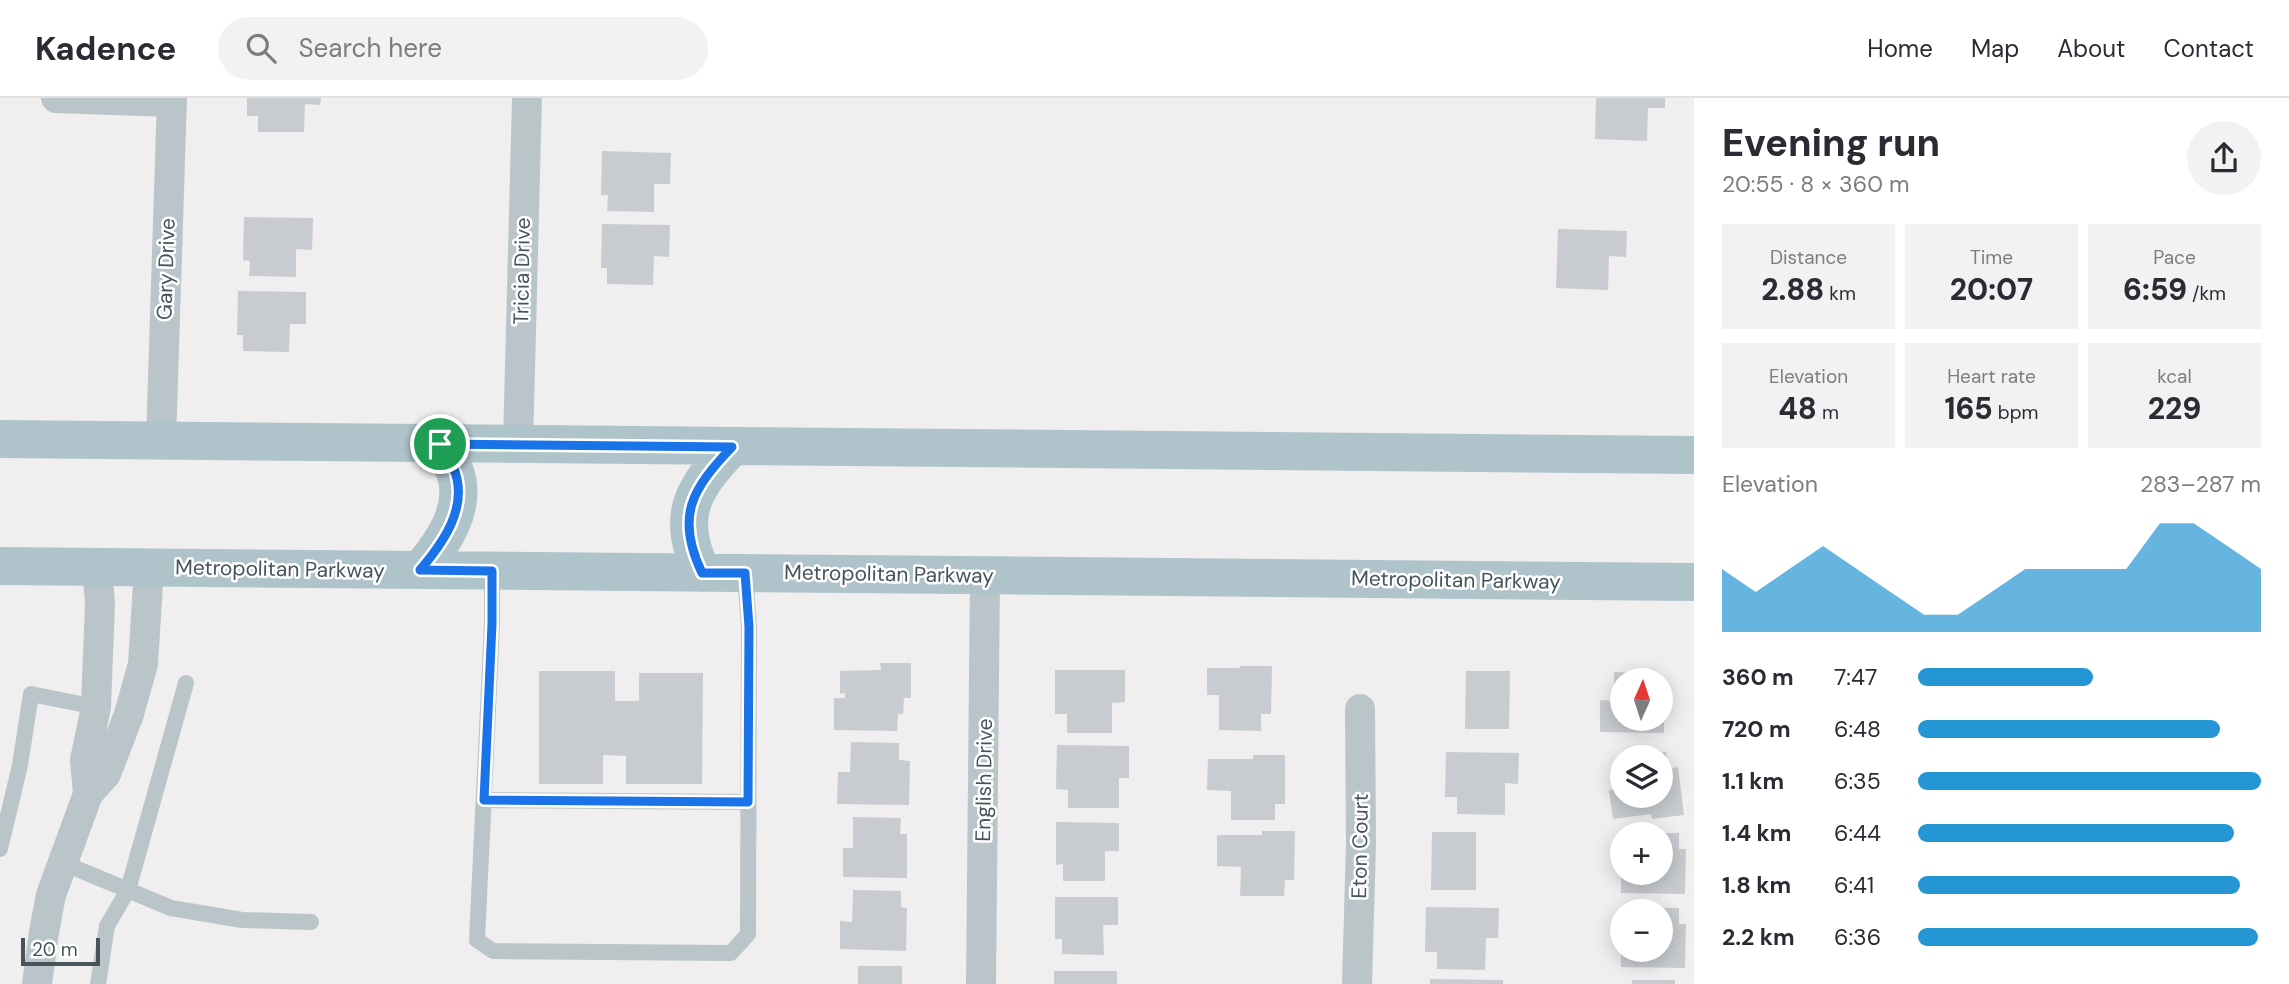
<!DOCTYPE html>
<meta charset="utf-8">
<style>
:root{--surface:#fff;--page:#f2f2f3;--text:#2b2b33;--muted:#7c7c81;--line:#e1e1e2;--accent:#2496d4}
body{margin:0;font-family:"DM Sans",sans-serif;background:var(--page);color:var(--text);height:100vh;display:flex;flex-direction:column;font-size:26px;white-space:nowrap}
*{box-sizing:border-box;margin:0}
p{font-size:23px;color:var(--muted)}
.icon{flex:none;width:38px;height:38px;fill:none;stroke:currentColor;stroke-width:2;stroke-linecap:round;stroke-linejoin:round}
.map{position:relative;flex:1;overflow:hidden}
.details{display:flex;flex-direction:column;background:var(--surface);width:595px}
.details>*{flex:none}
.needle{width:46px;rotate:3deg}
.buttons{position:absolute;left:1610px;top:570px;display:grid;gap:14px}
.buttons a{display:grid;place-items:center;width:63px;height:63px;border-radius:50%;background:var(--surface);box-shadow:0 4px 18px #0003;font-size:35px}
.scale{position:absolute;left:21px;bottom:18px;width:79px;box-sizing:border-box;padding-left:7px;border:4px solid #47555a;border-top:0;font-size:19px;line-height:24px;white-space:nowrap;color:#47555a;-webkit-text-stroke:5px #fff;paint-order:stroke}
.pin{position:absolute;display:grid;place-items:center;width:60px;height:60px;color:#fff;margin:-30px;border:4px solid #fff;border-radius:50%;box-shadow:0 2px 7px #0007}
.round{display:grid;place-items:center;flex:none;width:74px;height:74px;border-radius:37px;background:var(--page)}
.summary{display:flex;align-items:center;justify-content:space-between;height:119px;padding:0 28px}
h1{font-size:38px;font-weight:800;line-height:52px}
.figures{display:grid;grid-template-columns:repeat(3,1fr);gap:10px;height:119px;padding:7px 28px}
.figures div{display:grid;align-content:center;border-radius:0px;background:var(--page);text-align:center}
.figures b{font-size:30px;font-weight:800}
.figures small{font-size:19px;font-weight:400}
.figures p{font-size:19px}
.chart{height:196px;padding:14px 28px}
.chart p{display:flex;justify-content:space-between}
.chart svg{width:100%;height:126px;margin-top:7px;fill:var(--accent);opacity:.7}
ul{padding:0 28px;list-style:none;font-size:23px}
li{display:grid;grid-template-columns:112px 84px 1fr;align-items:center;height:52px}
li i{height:18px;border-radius:9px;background:var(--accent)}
header{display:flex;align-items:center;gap:42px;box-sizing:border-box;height:98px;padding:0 35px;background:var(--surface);border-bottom:2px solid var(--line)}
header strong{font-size:33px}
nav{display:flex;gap:38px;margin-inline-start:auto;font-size:24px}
.search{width:490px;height:63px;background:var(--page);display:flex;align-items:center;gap:18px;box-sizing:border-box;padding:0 24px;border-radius:38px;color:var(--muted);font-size:26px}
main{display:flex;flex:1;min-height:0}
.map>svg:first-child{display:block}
</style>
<header>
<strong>Kadence</strong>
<div class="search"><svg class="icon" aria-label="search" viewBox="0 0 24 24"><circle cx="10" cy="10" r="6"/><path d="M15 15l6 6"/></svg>Search here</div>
<nav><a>Home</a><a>Map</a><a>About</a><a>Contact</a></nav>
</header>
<main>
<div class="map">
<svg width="1694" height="886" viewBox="0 0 1694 886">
<rect width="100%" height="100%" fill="#f0eeee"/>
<!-- building -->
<path fill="#c8ccd0" d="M247,0H321L320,7L305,6L304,34H258V18H247Z
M1596,0H1665V10H1648L1647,43L1595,41Z
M602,53L671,55L670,86H654V114L607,113L608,97H601Z
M244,119L313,120L312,152L296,151V179L249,178L250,163L243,162Z
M602,126L670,127L669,159L654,158L653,187L607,186V170H601Z
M1558,131L1627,133L1626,159L1609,158L1608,192L1556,190Z
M238,193L306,194V226H290L289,254L243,253V237H237Z
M880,565H911V600H904L903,616H898L897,633L834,632V600H845V595L840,596V573L881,572Z
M1240,568H1272L1271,616H1261V633L1219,632V597H1207V570H1239Z
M1055,572H1125V604L1112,605V635H1067V616H1055Z
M539,573H615V603H639V575H703L702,686H626V658L603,657V686H539Z
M1466,573H1510L1509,631H1465Z
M1614,574L1658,575L1657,583H1622V621H1661V591H1664V635L1600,634V602L1614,603Z
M851,644L899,645V662L910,663L909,707L837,706L838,674H850Z
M1057,647L1129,648V680H1119V710H1068V692L1056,691Z
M1446,654L1519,655L1518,686L1505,685V717L1457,716V699H1445Z
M1666,654L1668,671L1678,669L1684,717L1652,721L1651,716L1613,721L1609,692L1620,691L1617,660L1622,659V698H1661V660H1629V658Z
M1253,657H1285V706H1275V722H1231V693L1207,692L1208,661H1253Z
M853,719L901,720L900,736H907V780L843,779V750H853Z
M1056,724L1119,725V753H1105V783H1063V766L1056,767Z
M1262,733H1295L1294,782H1285L1284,798H1240L1241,769L1217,768V737H1262Z
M1432,734H1476V792H1431Z
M1661,735H1679V751H1686L1685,796L1621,795V775H1661Z
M853,792L901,793V809L907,810L906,853L840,851V823L852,824Z
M1055,799H1118V827H1103L1104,857L1062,856V841H1055Z
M1426,809L1499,810L1498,840H1486L1485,872L1437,871V854H1425Z
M1636,809L1679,810V826H1686L1685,870L1621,869V852H1661V814H1636Z
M858,868H902V886H858Z
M1054,873H1117V886H1054Z
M1430,881L1503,882V886H1430Z
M1632,882H1675V886H1632Z"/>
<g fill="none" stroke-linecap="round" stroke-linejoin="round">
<!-- service -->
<path stroke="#bac5ca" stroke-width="16" d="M492,473V526L477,842L493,853L731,855L748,836L749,529L745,475
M484,702L748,704
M0,751L20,667L31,596L96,609
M63,765L171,810L242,822L311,824
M98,886L107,828L128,792L186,585"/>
<!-- minor -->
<path stroke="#bac5ca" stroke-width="30" d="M56,0L172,4
M161,343L172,0
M518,346L527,0
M97,468L100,505L96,609L85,662L88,696L106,676L129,616L143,566L149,470
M37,886L44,834L51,797L88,696
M981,886L985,477
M1357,886L1361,746L1360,611"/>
<!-- primary -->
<path stroke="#afc3cb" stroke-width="38" d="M0,341L1694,357
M0,468L1694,484
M420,472C443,445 469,409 454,371C450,363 445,355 441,346
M702,475C675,418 692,391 732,349"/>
</g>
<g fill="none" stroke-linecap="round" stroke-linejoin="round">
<!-- route casing -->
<g stroke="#fff" stroke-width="14">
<path id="route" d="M440,346L732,349C692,391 675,418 702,475H745L749,529L748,704L484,702L492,526V473L420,472C443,445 469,409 454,371C450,363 445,355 440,346Z"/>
</g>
<!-- route -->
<use href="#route" stroke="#1a73e8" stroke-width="9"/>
</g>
<g text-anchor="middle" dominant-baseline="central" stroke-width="5" stroke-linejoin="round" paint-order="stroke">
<!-- street labels -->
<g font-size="21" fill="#47555a" stroke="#fff">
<text transform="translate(166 171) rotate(-88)">Gary Drive</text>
<text transform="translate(522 173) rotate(-89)">Tricia Drive</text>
<text transform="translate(280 471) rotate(1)">Metropolitan Parkway</text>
<text transform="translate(889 476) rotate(1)">Metropolitan Parkway</text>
<text transform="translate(1456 482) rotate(1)">Metropolitan Parkway</text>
<text transform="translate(984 682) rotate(-89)">English Drive</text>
<text transform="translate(1360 748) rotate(-89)">Eton Court</text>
</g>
</g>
</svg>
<div class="buttons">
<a><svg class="needle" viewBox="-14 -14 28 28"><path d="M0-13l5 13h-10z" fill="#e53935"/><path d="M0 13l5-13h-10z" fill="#7c7c81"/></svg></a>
<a><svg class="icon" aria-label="layers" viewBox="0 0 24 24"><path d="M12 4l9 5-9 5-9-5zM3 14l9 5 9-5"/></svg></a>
<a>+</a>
<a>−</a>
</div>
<div class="scale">20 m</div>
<div class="pin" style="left:440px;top:346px;background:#1e9e55"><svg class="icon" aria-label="arrive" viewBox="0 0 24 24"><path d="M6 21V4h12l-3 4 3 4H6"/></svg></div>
</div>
<section class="details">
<div class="summary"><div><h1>Evening run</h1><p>20:55 · 8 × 360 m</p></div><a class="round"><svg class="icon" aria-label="share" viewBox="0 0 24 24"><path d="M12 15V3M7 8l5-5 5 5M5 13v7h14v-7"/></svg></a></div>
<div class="figures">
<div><p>Distance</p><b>2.88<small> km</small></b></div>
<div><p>Time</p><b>20:07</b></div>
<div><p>Pace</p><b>6:59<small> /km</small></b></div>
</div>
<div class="figures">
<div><p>Elevation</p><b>48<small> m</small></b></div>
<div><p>Heart rate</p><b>165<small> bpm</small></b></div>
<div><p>kcal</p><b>229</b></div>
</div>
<div class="chart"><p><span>Elevation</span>283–287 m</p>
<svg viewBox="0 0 160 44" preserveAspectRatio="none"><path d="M0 44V22L10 30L20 22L30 14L40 22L50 30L60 38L70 38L80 30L90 22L100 22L110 22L120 22L130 6L140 6L150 14L160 22V44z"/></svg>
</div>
<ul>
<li><b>360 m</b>7:47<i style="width:51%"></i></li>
<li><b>720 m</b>6:48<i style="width:88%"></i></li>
<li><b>1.1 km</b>6:35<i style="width:100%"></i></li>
<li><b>1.4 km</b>6:44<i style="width:92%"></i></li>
<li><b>1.8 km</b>6:41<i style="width:94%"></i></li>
<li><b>2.2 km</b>6:36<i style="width:99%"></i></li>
</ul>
</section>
</main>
